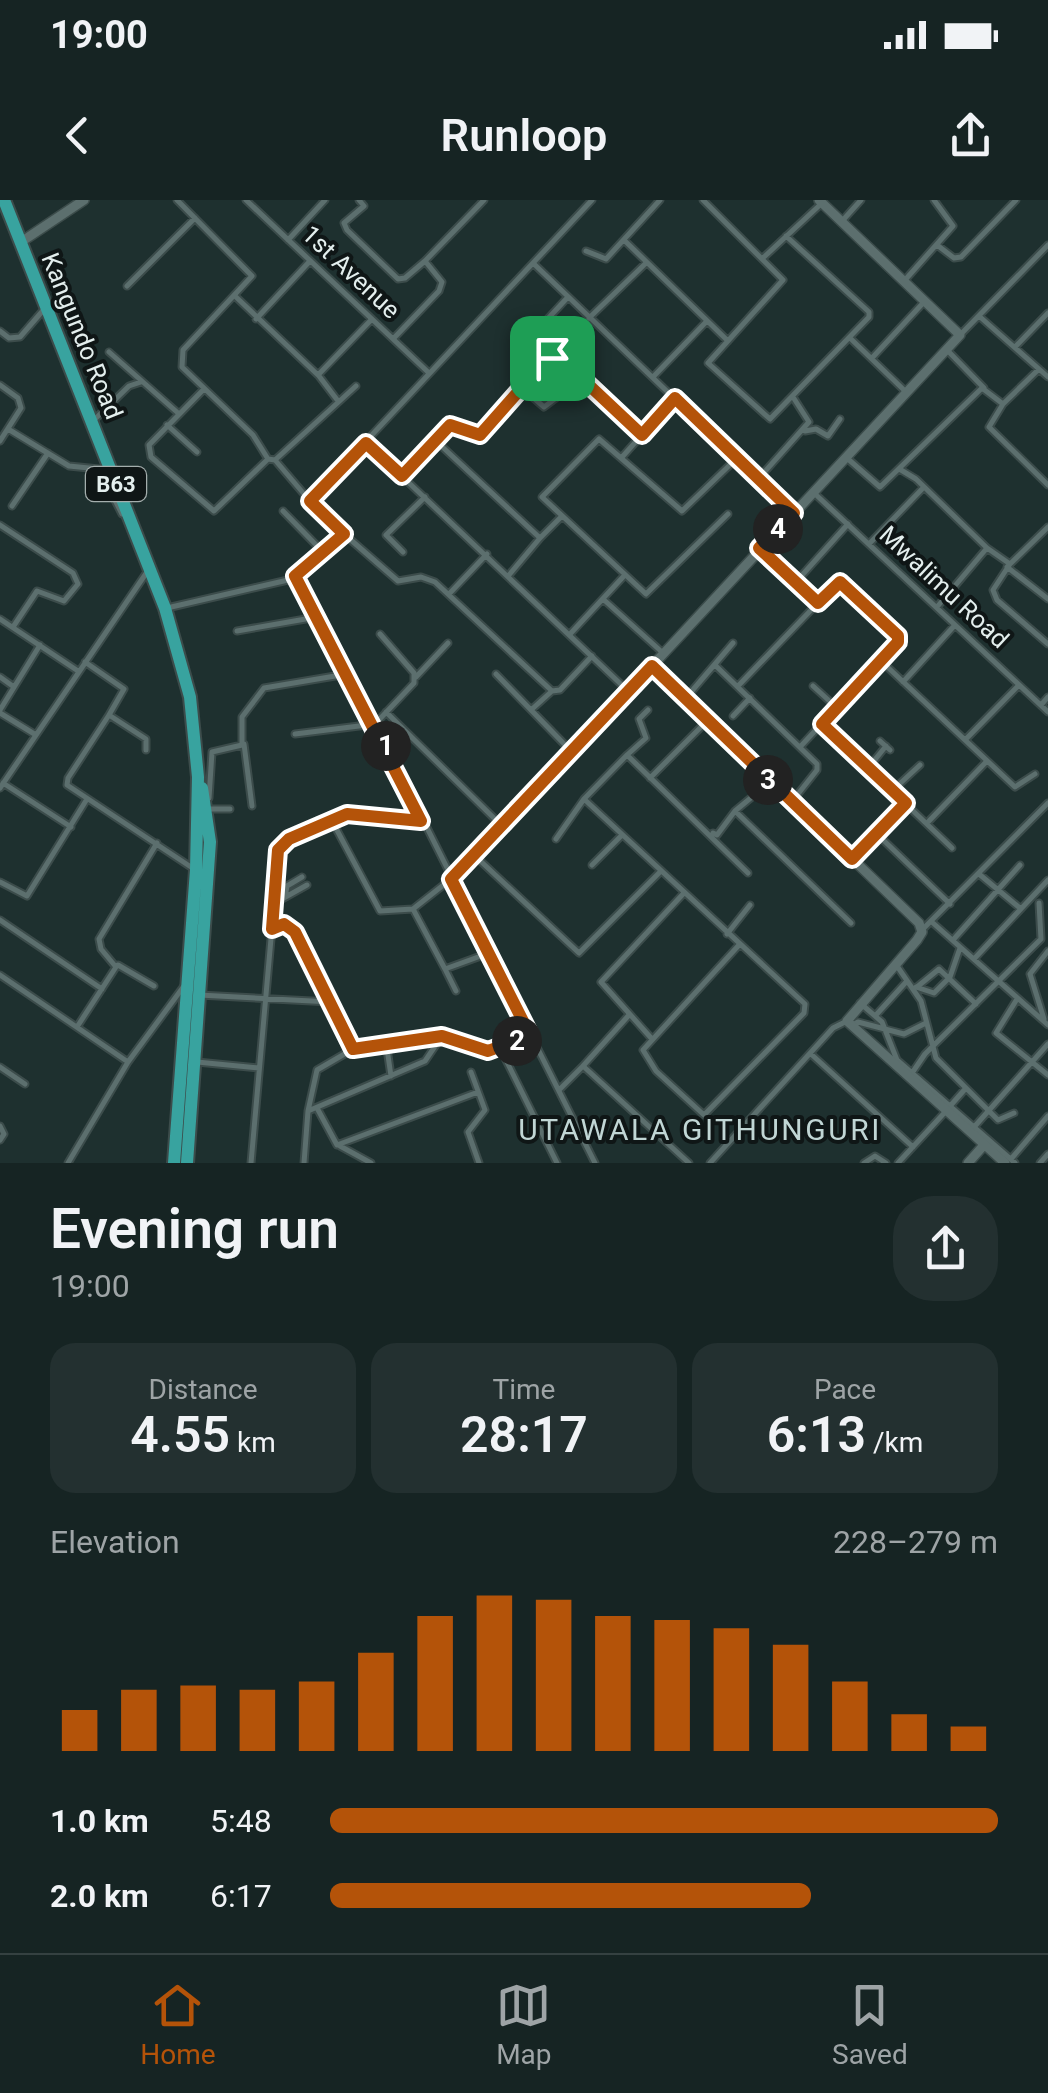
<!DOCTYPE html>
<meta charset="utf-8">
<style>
:root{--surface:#162423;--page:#233030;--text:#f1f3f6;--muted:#9ea4a6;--line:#354141;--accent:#b45309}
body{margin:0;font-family:Roboto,sans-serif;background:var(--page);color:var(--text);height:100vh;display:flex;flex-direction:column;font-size:38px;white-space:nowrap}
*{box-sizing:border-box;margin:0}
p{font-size:32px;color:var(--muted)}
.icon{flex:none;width:55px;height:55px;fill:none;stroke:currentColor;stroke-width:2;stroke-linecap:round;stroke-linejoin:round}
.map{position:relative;height:963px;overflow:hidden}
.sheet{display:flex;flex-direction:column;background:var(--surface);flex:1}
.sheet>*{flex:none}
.pin{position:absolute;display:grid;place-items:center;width:85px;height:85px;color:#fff;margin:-42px;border-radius:20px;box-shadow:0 5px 15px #0006}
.km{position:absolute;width:50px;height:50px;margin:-25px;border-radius:50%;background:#222;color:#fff;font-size:28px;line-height:50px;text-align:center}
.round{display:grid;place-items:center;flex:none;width:105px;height:105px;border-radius:40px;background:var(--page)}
.headline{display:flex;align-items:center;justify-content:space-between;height:170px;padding:0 50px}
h1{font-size:55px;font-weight:600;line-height:75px}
.figures{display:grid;grid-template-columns:repeat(3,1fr);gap:15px;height:170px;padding:10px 50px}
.figures div{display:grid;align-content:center;border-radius:25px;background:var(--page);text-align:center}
.figures b{font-size:50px;font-weight:600}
.figures small{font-size:28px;font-weight:400}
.figures p{font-size:28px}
.chart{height:280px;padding:20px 50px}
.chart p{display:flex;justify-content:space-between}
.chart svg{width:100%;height:180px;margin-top:10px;stroke:var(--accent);stroke-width:6}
ul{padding:0 50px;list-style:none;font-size:32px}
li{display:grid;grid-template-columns:160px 120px 1fr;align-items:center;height:75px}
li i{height:25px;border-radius:12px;background:var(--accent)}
.status{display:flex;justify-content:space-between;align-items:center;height:70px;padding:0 50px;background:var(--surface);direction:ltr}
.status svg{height:28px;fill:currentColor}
header{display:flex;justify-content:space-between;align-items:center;height:130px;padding:0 50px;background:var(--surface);font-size:45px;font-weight:600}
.tab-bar{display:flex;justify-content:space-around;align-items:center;height:140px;border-top:2px solid var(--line);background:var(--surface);font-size:28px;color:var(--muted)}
.tab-bar a{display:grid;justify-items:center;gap:5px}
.tab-bar .current{color:var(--accent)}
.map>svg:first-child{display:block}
</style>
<div class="status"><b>19:00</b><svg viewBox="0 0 49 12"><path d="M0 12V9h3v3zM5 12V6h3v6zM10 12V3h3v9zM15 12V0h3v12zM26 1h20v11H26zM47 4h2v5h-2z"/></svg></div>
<header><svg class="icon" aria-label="back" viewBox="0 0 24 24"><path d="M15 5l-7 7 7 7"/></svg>Runloop<svg class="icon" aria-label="share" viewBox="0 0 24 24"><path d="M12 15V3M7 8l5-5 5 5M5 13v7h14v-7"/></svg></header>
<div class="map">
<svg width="1048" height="963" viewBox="0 0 1048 963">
<rect width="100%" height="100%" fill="#1e302f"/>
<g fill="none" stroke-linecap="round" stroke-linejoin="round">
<!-- street casing -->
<g stroke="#3c4c4b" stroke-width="9">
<path id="street" d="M177,0L252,76L183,150L182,167L253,235L268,259L275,260L310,301
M246,0L429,173
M359,0L364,6L344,23L347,30L398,79L405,78L425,61L442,82L439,91L393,139
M703,0L783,80L708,163L770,219L869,117V112L786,36
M843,20L861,0
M288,40L325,0
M624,40L728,141
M937,45L954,58L961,57L1016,0
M586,51L606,59L660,0
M764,57L822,3
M425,61L484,0
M533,63L794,313
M905,80L953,26L934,0
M127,86L195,18
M236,97L318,175L372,119
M979,116L1048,177
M589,118L646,63
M256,119L310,61
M0,131L9,138L20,137L46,107
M960,135L1048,45
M850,138L905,191
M1015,147L1048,113
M948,151L984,188
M109,152L178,213
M872,158L924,102
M1039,169L1003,204L989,227L1048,285
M533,175L559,157L642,235
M319,176L338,201
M653,177L706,122
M0,185L18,198L21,208L0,241
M522,188L544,207L560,195
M204,189L149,245L151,257L214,311L268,259
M94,220L129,186L141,182
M167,225L197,252
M8,229L69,266L99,269L122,314
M805,231L816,229L828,236L840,219
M436,241L540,338L509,375
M367,243L627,490
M623,256L674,199
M848,259L880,287L982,188L1003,204
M275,260L356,186
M901,270L916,279L987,348
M402,276L450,225L480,235L533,175L516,153L568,97
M759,278L809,222L793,197
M813,292L1048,512
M12,306L48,253
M283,311L324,353
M728,314L646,394L542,297L599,239L682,311L737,258
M0,325L73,373L78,384L64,401L37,391L13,427
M1048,327L1010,364L993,390L997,400L1048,444
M344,334L398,381L421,377L435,382L552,491L560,490L592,456
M540,338L561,317
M869,344L924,287
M761,350L818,403
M403,352L386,335L425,297
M1007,367L1048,399
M295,377L375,524L595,963
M795,383L848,324
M449,394L487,354
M603,399L663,453
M937,407L987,348L1010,364
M167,408L288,380L337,342L344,334L310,301L592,0
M0,419L78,471
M237,431L317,417
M571,433L623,377
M880,460L1015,587L1035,574
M85,462L124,489L109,515
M716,466L817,564V570L794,599
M496,474L571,551
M0,477L14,487
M416,477L448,443
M903,482L955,425
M738,486L838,382L898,436V442L800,547
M813,486L836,507
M685,499L733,443
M1041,505L1048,497
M0,510L40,445
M531,510L552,491
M386,512L502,626
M0,513L36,535
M733,516L750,498
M822,524L952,648
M295,534L375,524L414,483V473L380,434
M965,540L1019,485
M880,541L890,550
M244,544L252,606
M146,550V539L109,515L68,578L67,585L194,669
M627,555L646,538L639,519L648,510
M869,567L886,546
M650,578L706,522
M3,583L71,627
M0,588L147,372
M893,590L920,565
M209,598L212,552L242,545V517L264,488L347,474
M584,599L805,804L804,813L704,915L656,871L643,850L739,745
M209,609H230
M735,611L851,723
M331,619L380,711L413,709L445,769L489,753
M929,621L987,561
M713,633L717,635L735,611L770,582
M877,634L950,704
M556,639L584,599L627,555L748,673
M474,655L579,753L661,671
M852,659L906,604
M592,665L622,635
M979,674L1021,709
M0,682L27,696L87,599
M285,697L287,686L302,677
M273,704L307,685
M413,709L451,679L652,466
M0,720L102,789
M933,723L1048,825
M271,729L283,724L295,732L353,849L441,836
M922,730L1048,603
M727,734L750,705
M953,740L1020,665
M974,759L1048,680
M118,765L154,786
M897,766L921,801L936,858L998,920L1014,913
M446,771L456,791
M0,775L128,862
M916,787L934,793L950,777L960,748
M917,787L939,769L976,804
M199,795L331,802
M1017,799L996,833L1048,875
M860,803L882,822L897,860L1015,963
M876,815L907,781
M1044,819L1030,774L1048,751
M851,826L858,822L904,834L926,823
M77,827L116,767L101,749L99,739L157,643
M530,835L501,850L557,963
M652,839L601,782L684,693
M386,842L391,876
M811,854L913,947
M197,862L259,868
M583,866L629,815
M0,867L25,884
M471,872L485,910L468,932L479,963
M912,873L925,854L1041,739L1039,703
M559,890L583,866L689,963
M951,905L966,888
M317,908L337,945L478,892
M308,911L317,870L353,849
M0,926L4,934L0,940
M975,926L1048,844
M340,946L371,963
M1011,959L1048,916
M68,963L128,862L184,786
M251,963L279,649L289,639L347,614L420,621
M304,963L308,911L425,861L442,836L477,850H501
M710,963L833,828L847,821
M864,963L875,956L886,963
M898,963L947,910
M1040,963L1048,954"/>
</g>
<!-- secondary casing -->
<g stroke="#3c4c4b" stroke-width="12">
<path id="secondary" d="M819,0L960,135L652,466L919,723L922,732L917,740L847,821L1005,963
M21,42L84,0
M968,963L984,945"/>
</g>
<!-- highway casing -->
<g stroke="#3c4c4b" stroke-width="16">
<path id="highway" d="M4,0L165,408L190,497L198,577L196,670L174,963
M187,963L210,642L202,588"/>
</g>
<!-- street -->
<use href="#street" stroke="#5c6f6e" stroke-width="5"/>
<!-- secondary -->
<use href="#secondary" stroke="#5c6f6e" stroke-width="9"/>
<!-- highway -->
<use href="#highway" stroke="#38a39f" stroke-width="12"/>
</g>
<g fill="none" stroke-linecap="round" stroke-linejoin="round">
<!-- route casing -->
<g stroke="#fff" stroke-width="20">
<path id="route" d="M559,157L642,235L675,198L794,313L759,348L818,403L840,382L898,436V442L822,524L906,603L852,659L652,466L451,679L530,835L488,851L442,836L353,849L295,732L284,724L272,729L278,650L289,639L347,614L421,621L295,376L344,334L310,301L366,243L402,276L450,225L480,235L533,175Z"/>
</g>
<!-- route -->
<use href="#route" stroke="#b45309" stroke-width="12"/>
</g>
<g text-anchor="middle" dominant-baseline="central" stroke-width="8" stroke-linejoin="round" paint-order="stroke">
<!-- shield labels -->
<rect fill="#0f1616" stroke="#a4aead" stroke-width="2.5" x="86" y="267" width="60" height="34" rx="8"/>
<g font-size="22" font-weight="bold" fill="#e4efee">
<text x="116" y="284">B63</text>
</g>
<!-- street labels -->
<g font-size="25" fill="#e4efee" stroke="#0f1616">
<text transform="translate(351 72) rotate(43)">1st Avenue</text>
<text transform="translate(82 136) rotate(68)">Kangundo Road</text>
<text transform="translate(944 387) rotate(43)">Mwalimu Road</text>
</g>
<!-- quarter labels -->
<g font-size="30" letter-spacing="2.5" fill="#c1d6d5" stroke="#0f1616">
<text x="700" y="929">UTAWALA GITHUNGURI</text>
</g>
</g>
</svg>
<div class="pin" style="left:552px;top:158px;background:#1e9e55"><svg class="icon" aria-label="arrive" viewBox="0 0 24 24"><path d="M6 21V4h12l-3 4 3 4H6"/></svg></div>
<b class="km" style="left:386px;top:546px">1</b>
<b class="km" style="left:517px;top:841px">2</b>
<b class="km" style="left:768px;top:580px">3</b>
<b class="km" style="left:778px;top:329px">4</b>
</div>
<section class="sheet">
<div class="headline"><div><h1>Evening run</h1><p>19:00</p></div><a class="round"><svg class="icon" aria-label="share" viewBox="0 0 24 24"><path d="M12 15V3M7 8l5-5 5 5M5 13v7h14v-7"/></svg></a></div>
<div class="figures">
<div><p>Distance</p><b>4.55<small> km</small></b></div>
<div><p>Time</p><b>28:17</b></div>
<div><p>Pace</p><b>6:13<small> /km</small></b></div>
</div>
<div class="chart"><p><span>Elevation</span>228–279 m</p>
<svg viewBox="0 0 160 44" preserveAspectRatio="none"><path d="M5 44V34M15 44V29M25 44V28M35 44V29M45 44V27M55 44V20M65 44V11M75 44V6M85 44V7M95 44V11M105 44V12M115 44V14M125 44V18M135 44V27M145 44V35M155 44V38"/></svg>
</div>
<ul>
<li><b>1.0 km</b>5:48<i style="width:100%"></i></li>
<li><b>2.0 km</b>6:17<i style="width:72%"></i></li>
</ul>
</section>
<nav class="tab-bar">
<a class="current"><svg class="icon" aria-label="home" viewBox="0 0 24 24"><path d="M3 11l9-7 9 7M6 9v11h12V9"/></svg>Home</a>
<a><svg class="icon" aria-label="map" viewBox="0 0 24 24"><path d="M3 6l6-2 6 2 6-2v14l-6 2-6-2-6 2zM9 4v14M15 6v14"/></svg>Map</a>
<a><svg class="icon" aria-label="saved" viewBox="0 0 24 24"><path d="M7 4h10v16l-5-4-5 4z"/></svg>Saved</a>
</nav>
